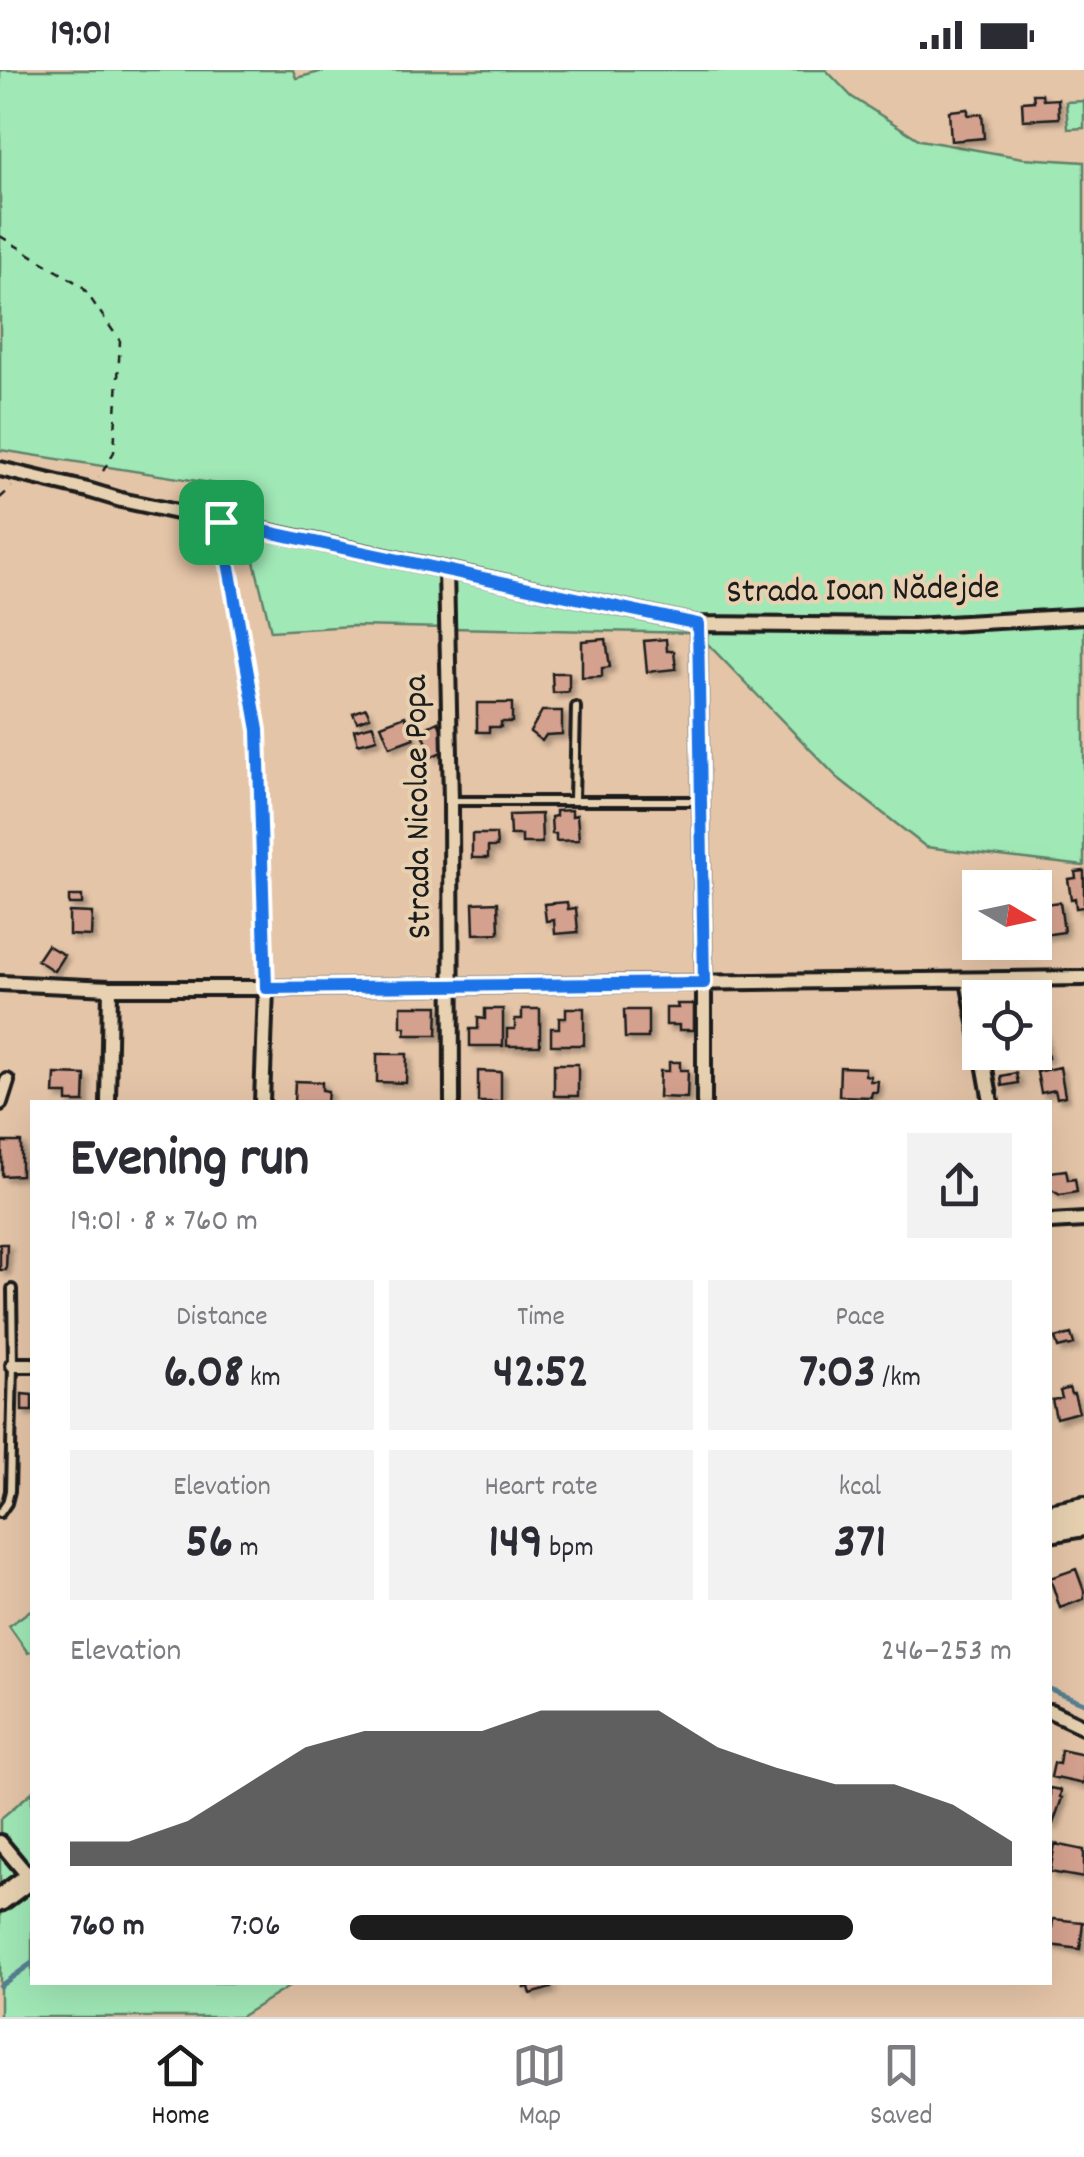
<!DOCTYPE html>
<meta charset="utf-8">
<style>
:root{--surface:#fff;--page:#f2f2f3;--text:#2b2b33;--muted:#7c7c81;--line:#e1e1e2;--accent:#1c1c1c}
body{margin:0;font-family:Dekko,sans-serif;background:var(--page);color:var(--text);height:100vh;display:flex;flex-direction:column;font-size:38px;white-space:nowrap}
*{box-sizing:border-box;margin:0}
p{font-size:32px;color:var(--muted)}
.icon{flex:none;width:55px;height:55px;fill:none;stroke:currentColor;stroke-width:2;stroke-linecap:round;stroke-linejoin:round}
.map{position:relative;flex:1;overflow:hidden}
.drawer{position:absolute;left:30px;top:1030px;width:1022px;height:885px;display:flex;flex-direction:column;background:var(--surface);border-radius:0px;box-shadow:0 10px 40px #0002}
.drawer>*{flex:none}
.needle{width:65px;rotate:99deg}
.controls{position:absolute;left:962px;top:800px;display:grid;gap:20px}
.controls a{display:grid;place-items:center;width:90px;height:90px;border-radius:0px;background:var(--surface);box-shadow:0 10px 40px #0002;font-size:50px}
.pin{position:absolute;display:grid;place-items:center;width:85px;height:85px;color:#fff;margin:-42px;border-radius:20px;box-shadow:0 5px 15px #0006}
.round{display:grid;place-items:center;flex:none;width:105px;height:105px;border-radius:0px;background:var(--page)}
.headline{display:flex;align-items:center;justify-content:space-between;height:170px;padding:0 40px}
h1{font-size:55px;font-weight:700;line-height:75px}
.stats{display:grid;grid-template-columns:repeat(3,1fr);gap:15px;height:170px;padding:10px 40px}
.stats div{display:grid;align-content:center;border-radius:0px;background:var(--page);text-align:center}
.stats b{font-size:50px;font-weight:700}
.stats small{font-size:28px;font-weight:400}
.stats p{font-size:28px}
.chart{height:280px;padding:20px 40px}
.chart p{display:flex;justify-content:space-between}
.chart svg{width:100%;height:180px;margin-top:10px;fill:var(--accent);opacity:.7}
ul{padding:0 40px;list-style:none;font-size:32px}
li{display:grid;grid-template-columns:160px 120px 1fr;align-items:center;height:75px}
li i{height:25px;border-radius:12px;background:var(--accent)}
.status{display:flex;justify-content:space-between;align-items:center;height:70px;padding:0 50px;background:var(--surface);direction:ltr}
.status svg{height:28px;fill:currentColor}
.tabs{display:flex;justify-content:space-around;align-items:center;height:140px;border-top:2px solid var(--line);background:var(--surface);font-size:28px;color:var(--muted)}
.tabs a{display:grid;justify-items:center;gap:5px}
.tabs .selected{color:var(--accent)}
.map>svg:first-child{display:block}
</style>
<div class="status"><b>19:01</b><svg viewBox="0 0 49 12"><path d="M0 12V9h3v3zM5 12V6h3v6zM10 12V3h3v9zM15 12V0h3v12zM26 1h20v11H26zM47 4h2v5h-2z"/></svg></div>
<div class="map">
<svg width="1084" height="1947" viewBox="0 0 1084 1947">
<defs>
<filter id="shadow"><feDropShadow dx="4.5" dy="4.5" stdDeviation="2.5" flood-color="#0004"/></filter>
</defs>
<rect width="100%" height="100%" fill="#e5c5a8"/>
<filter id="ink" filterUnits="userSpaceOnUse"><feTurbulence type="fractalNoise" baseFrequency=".01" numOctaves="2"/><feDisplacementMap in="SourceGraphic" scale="20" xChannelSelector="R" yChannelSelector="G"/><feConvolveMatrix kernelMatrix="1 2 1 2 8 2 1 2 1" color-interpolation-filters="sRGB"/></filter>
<g filter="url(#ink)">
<!-- green -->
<path fill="#a0e8b6" stroke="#5e8269" stroke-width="2.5" d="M0,0H293L296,8L328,0H826L852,27L920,70L1023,88L1084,92V796L926,777L838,708L697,563L353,556L271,561L236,417L0,380Z
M1084,31V58L1068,59L1066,32Z
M32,1539V1581L28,1583L9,1556Z
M32,1722V1912L295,1913L240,1947H0V1749Z"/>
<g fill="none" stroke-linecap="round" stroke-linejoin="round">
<!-- stream -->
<path stroke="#578091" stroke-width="5" d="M1050,1619L1084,1633
M0,1916L32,1893"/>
</g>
<!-- building -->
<path fill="#d4a18e" stroke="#1c1c1c" stroke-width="2.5" filter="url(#shadow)" d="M1033,24H1042L1043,30L1058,29L1059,48L1023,50L1022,32L1034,31Z
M968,39V45L982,44L984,68L951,71L949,41Z
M606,569L610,597L602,598V607L582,608V571Z
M666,569L667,581H674L676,599L647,602L644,571Z
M552,603H569V622L553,623Z
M477,633H512V652H501V657H489V662H477Z
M366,638L370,647L357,652L353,643Z
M542,641H562V664L546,665L542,671L530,662Z
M405,646L414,668L390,677L381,655Z
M438,652L450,678L433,686L421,660Z
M373,655L377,669L358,674L354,660Z
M572,740V746L577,745L579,770L556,771V764H552L551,747L556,746V741Z
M541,744L542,773H522V765H510L509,745Z
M472,764H496L497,777H488V788H472Z
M1084,801V837L1076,838L1075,828L1071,829L1068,809L1076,808L1075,802Z
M1032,803H1043V812L1032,813Z
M69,826H82V834H69Z
M498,832L499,863L474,864L473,833Z
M567,832L568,839L576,838L578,862L555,864L554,850L546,851L544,834Z
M1060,832L1064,862L1043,865L1040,840L1045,839L1044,834Z
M69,842L92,843L91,866L69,865Z
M47,875L64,885L54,901L37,890Z
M677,934H694V960H679V955H666V938H678Z
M401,936H438L437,965H405L406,957H401Z
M566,938H584V975H551V958H559V948H566Z
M485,939H503V976H470V959H478V948L485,949Z
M522,939H540V976H507V959H515V949H522Z
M624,940H648V968H625Z
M1042,955L1048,988L1018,994L1016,982H1035V956Z
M377,984H407L406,1013L377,1012Z
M669,992H680V1000H688L687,1028L659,1027L660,1001H669Z
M554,994H578V1026H554Z
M840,997L865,998V1005L870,1006V1011H878L877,1022H872L871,1027L839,1026Z
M1060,997L1065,1026L1057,1028L1055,1020L1041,1023L1037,1002Z
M478,1001L501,1002V1032H478Z
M1016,1003L1018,1013L1002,1016L1001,1006Z
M55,1004L85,1005L84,1032H67V1024H54Z
M295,1011L322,1012V1020L328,1021L327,1032H294Z
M2,1072H21V1105L2,1106Z
M1066,1100L1068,1110L1075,1109L1077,1122L1060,1125L1050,1119V1102Z
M0,1174H7L6,1200H0Z
M1071,1264L1074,1274L1058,1278L1055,1268Z
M1069,1318L1071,1324H1074L1079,1342L1056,1348L1052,1330L1062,1328L1060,1321Z
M22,1324L32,1325V1341H22Z
M1076,1499L1084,1521V1529L1060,1538L1050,1508Z
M1061,1680L1084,1685V1714L1051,1707L1054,1693L1059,1694Z
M1050,1718L1061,1720L1060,1727L1062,1728L1053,1754H1050Z
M1055,1774L1084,1780V1808L1050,1802Z
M1053,1849L1083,1852L1080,1879L1050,1875Z
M523,1912H549L551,1918L531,1924L529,1917L524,1918Z"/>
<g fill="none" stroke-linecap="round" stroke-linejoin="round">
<!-- service casing -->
<g stroke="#1c1c1c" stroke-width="14">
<path id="service" d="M221,453L258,660L266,917
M574,730L576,637
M453,731H700
M0,1443L7,1433L10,1421L13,1295L12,1219"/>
</g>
<!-- minor casing -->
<g stroke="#1c1c1c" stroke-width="20">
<path id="minor" d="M0,399L88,420L121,430L698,554L913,556L1084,546
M446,500L451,731L452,1032
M698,554L704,913V1032
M968,911L980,973
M0,913L110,918H266L1084,908
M982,982L991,1032
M108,1032L110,918
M262,1032L266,918
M0,1033L7,1011
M1050,1152L1084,1150
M13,1295H32
M1050,1641L1084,1657
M0,1772L30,1808"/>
</g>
<!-- primary casing -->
<g stroke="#1c1c1c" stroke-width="28">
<path id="primary" d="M1050,1445L1084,1438
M1050,1461L1084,1455
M0,1830L32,1806"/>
</g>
<!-- path -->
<path stroke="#1c1c1c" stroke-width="2.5" stroke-dasharray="8 8" stroke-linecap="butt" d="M0,166L82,216L120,271L114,382L99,408
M0,428L12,417"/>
<!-- service -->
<use href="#service" stroke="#e7d1b0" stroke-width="6"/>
<!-- minor -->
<use href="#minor" stroke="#e7d1b0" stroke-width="12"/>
<!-- primary -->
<use href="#primary" stroke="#e7d1b0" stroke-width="20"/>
</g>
</g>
<g fill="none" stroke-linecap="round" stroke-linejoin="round" filter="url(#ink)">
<!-- route casing -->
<g stroke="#fff" stroke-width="20">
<path id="route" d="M221,452L698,554L704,913L266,918L258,660Z"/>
</g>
<!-- route -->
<use href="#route" stroke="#1a73e8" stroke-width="12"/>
</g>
<g text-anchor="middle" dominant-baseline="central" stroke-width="8" stroke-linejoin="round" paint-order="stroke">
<!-- street labels -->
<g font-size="35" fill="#1c1c1c" stroke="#e7d1b0">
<text transform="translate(863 522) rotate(-1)">Strada Ioan Nădejde</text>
<text transform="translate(420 737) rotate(-91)">Strada Nicolae Popa</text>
</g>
</g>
</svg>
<div class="controls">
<a><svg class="needle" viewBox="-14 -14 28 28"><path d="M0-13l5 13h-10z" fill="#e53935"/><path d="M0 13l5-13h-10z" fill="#7c7c81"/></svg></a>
<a><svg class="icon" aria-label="locate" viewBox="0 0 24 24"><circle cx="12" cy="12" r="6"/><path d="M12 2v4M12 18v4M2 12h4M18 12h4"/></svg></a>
</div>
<div class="pin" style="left:221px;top:452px;background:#1e9e55"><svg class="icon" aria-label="arrive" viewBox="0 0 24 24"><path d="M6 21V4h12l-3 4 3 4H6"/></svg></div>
<section class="drawer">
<div class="headline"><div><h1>Evening run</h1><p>19:01 · 8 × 760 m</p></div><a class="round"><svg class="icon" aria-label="share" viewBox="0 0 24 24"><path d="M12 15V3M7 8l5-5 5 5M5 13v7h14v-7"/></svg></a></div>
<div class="stats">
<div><p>Distance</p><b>6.08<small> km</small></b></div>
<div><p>Time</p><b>42:52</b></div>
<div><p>Pace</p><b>7:03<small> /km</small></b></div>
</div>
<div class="stats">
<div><p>Elevation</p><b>56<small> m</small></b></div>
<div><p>Heart rate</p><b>149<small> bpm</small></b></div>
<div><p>kcal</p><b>371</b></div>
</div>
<div class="chart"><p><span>Elevation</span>246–253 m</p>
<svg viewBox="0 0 160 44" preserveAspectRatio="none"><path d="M0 44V38L10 38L20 33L30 24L40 15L50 11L60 11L70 11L80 6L90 6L100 6L110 15L120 20L130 24L140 24L150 29L160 38V44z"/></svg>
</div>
<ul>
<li><b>760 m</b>7:06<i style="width:76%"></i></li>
</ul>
</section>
</div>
<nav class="tabs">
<a class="selected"><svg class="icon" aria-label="home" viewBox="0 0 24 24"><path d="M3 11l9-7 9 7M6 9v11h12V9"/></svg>Home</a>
<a><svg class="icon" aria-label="map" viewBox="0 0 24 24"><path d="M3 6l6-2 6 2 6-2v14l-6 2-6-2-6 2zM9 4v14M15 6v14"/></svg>Map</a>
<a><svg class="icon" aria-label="saved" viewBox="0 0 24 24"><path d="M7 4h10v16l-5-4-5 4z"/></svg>Saved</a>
</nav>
